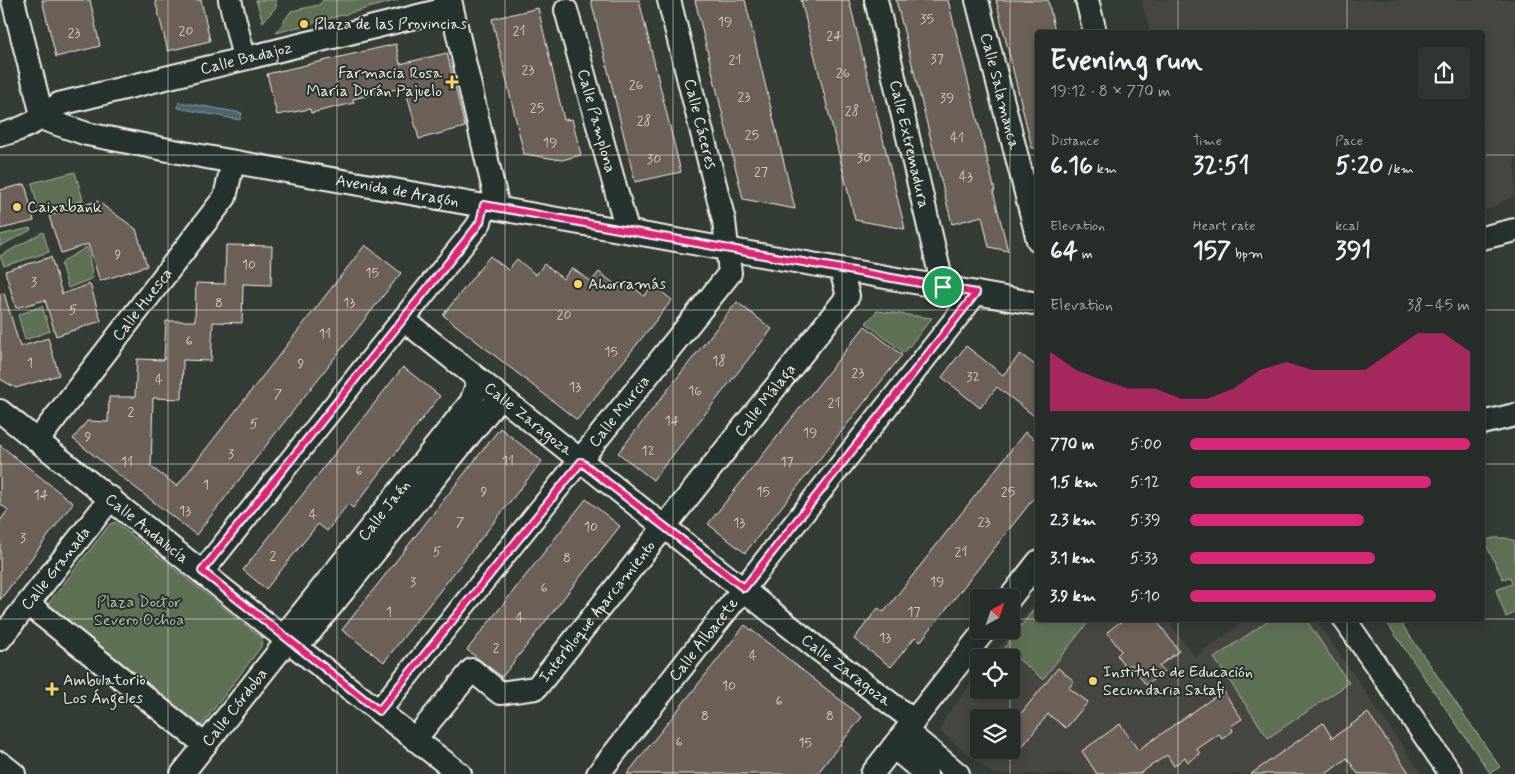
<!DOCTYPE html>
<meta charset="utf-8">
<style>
:root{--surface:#272d28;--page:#2f3530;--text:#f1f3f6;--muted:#a4a8a8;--line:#434945;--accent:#db2777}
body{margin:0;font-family:Mynerve,sans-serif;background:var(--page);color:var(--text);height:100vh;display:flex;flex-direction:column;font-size:19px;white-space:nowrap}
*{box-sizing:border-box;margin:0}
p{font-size:16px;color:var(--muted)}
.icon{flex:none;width:28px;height:28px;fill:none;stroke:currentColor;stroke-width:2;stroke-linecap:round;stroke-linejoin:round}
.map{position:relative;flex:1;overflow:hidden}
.sheet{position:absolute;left:1035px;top:30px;width:450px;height:592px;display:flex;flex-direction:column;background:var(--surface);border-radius:5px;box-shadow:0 2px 12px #0003,0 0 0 1px var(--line)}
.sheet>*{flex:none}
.needle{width:32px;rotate:40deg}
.fabs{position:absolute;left:970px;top:589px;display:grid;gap:10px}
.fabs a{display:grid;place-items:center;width:50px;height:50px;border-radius:5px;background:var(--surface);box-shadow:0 2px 12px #0003,0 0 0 1px var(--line);font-size:25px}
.pin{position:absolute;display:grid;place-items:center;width:42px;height:42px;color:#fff;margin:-21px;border:2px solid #fff;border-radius:50%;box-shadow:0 1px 5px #0007}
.round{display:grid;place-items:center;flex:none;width:52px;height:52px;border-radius:5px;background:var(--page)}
.overview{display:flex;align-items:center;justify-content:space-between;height:85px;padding:0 15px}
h1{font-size:28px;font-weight:700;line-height:38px}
.metrics{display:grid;grid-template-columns:repeat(3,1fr);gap:8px;height:85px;padding:5px 15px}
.metrics div{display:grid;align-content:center}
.metrics b{font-size:25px;font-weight:700}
.metrics small{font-size:14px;font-weight:400}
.metrics p{font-size:14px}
.chart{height:140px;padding:10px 15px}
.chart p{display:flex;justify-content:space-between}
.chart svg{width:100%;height:90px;margin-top:5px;fill:var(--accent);opacity:.7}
ul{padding:0 15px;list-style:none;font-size:16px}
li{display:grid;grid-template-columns:80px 60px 1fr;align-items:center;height:38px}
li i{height:12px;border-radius:6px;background:var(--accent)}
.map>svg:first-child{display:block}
</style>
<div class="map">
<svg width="1515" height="774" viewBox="0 0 1515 774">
<rect width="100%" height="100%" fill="#343c36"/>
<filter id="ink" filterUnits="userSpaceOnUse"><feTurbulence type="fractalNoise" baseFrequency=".02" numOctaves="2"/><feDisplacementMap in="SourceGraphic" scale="10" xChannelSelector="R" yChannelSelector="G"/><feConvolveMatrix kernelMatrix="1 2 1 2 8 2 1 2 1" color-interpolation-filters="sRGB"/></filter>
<g filter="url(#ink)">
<!-- built -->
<path fill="#454740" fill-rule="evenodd" d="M1142,0H1515V195L1483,212L1482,32H1150Z
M1037,600L1038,620H1168L1195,657L1246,620H1316L1422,774H993L940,732L946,716L979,674V690H1011V658L992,657ZM979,718H1011V750H979Z"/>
<!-- green -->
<path fill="#5f7154" stroke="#aab19e" d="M256,0H276V7L263,22Z
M323,0H398L276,33L291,11L319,5Z
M75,172L83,200L39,213L32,183Z
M30,228L31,230L0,246V235Z
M43,232L49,252L4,266L0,256Z
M87,247L93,278L68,288L61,265L65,260Z
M42,306L50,331L25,340L18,315Z
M877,311L932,318L904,353L866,323Z
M115,522L262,638L261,647L202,725H197L45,608L110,524Z
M1493,538H1506L1515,541V613L1506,617L1496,590L1512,584L1510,577L1503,579L1484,541Z
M1037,605L1038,620H1090L1043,679L1004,648Z
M1269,620H1306L1349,683L1268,738L1214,658Z
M1385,620H1399L1500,767L1490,773Z"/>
<!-- water -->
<path fill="#4a6570" stroke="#8e9da0" d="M179,102L242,113L240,120L178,108Z"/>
<!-- building -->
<path fill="#6c6158" stroke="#f4f1e8" d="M42,0H90L100,46L56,57Z
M155,0H201L210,41L168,51Z
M591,0H639L681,172L635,182Z
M695,0H745L795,209L743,199Z
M801,0H849L905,229L855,220Z
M896,0H948L995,191H993L1008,251L989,247L982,216L952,224Z
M996,0H1048L1055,32H1038V148H1032Z
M538,8L564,120L572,119L581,155L562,160L524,154L492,19Z
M396,44L400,64L447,53L465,127L419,139L405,87L353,99L354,103L311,113L310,109L277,115L267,74Z
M25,184L34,221L0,229V190Z
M97,201L136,229L147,266L100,281L88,244L61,253L49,216Z
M226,245L272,246L271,285L243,284L242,323L213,322L211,361L183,360L182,399L153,398L151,467L177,486L365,245L401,273L196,535L73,439L87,421L108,422L109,397H135L137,359L164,360L166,321H195L196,283L225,284Z
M490,256L508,270L517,259L536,275L544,264L563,279L572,268L591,282L599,272L620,288L626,281L644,296L653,285L672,300L577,420L443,315Z
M51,257L62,294L90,284L101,321L56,336L45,300L16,308L5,271Z
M4,293L20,347L48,338L59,375L16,388L0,379V294Z
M737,302L772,329L653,480L618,453Z
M865,326L902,355L745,553L708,524Z
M966,346L1003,375L1020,354L1038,367V419L997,387L980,408L942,377Z
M403,367L440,396L353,508L348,504L327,531L318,524L266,589L243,570Z
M500,428L542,461L384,662L342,630Z
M1025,432L1038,442V493L920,642L915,637L891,667L854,639L878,608L884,612Z
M0,445L73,503L0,600V521L8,510L0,504Z
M586,499L620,526L502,677L467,650Z
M1123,620H1156L1179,651L1159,666L1164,672L1146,685L1131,664L1126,668L1117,655L1121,651L1107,632Z
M745,625L862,717L838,747L817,774H627Z
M1058,668L1074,681L1069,688L1088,702L1066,728L1048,714L1011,761V712L1018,717Z
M1223,691L1242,719L1231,726L1233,731L1222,739L1219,734L1197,749L1200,754L1188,762L1185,757L1174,766L1167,755L1139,774H1097L1082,751L1120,724L1138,750Z
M1368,713L1410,774H1358L1347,758L1326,774H1251L1323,723L1332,738Z"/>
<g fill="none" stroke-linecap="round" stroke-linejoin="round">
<!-- minor casing -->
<g stroke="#f4f1e8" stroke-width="26">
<g id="minor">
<path d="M13,0L43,119"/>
<path d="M230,0L244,58"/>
<path d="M450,0L498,208"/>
<path id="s1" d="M876,0L943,287"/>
<path id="s2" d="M977,0L1038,240"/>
<path d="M1087,0L1095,32"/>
<path id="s3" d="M566,10L627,230"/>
<path id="s4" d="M43,119L87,134L184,153L1038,304"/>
<path id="s5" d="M0,135C24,129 41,120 59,104L439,11L450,0"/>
<path d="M1482,238L1515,230"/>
<path id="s6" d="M404,320L818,649L914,721"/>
<path id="s7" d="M0,411L283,637L460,774"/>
<path d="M1482,423L1515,415"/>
<path id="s8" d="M38,440L225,197L233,162"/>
<path d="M203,571L475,229L480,222L484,205"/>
<path d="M1010,598L1038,562"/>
<path d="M28,604L205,745"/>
<path d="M1345,620L1451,774"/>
<path id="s9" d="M283,637L471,402L479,380"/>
<path id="s10" d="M0,639L111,498"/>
<path d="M295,646L310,632L500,397"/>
<path id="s11" d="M379,711L730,273L724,221L669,0"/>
<path d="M906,731L958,774"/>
<path id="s12" d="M415,739L472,670L500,693L536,688L848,296L841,270"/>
<path d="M893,747L926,774"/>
<path d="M0,763L14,774"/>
<path id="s13" d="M182,774L288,640"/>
<path id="s14" d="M598,774L976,293"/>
<path d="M872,774L985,630"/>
</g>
</g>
<!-- minor -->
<use href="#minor" stroke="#26332d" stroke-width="22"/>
</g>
</g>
<g fill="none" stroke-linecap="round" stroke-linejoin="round" filter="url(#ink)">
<!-- route casing -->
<g stroke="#fff" stroke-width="10">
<path id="route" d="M484,205L976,293L744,588L581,462L379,711L202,571L475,229L480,222Z"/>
</g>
<!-- route -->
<use href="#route" stroke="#db2777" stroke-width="6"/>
</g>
<!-- grid -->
<path fill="none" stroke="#f4f1e8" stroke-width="1" stroke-opacity="0.55" d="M168,0V774M337,0V774M505,0V774M673,0V774M842,0V774M1010,0V598M1178,0V32M1347,0V32M0,155H1038M1482,155H1515M0,310H1038M1482,310H1515M0,464H1038M1482,464H1515M0,619H979M1011,619H1038M1482,619H1515M1178,620V774M1347,620V774M1010,630V658M1010,690V718M1010,750V774"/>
<!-- markers -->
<g fill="#ffd166" stroke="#26332d" stroke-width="2">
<circle cx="304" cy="24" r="5"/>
<path d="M449.5 74.5h5v5h5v5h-5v5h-5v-5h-5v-5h5z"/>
<circle cx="17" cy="207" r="5"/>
<circle cx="578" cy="284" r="5"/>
<circle cx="1093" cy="681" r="5"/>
<path d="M49.5 681.5h5v5h5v5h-5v5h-5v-5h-5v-5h5z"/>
</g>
<g text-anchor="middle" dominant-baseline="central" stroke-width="4" stroke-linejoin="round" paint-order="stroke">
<!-- number labels -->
<g font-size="14" fill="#d2cdc4">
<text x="927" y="19">35</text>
<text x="725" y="22">19</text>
<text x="186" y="31">20</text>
<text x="519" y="31">21</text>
<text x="74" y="33">23</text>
<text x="834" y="36">24</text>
<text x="937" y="59">37</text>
<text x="735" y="60">21</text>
<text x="528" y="70">23</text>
<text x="843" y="73">26</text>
<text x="636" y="85">26</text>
<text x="744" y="97">23</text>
<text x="947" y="98">39</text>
<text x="537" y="108">25</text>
<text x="852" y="111">28</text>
<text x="644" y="121">28</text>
<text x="752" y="135">25</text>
<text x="957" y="138">41</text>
<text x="550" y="143">19</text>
<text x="864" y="158">30</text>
<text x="654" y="159">30</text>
<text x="761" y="172">27</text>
<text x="966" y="177">43</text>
<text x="118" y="255">9</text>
<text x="249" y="265">10</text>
<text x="372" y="273">15</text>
<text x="34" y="282">3</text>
<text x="219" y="303">8</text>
<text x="349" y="303">13</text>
<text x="73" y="310">5</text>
<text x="564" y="315">20</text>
<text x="325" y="334">11</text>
<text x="189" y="341">6</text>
<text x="611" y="352">15</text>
<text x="719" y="361">18</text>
<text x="30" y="363">1</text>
<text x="301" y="364">9</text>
<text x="858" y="373">23</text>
<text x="973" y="377">32</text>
<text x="159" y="380">4</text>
<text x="575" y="387">13</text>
<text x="695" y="391">16</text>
<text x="278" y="394">7</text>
<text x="834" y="403">21</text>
<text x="131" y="412">2</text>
<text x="672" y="421">14</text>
<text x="254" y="424">5</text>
<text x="810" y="433">19</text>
<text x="88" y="437">9</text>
<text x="648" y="451">12</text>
<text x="231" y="454">3</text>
<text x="508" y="461">11</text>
<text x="127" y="462">11</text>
<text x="787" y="462">17</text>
<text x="359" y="471">6</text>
<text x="206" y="485">1</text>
<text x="484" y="492">9</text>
<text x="763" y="492">15</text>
<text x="1008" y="492">25</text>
<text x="41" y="495">14</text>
<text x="185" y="511">13</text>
<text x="313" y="515">4</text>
<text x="460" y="522">7</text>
<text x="984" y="522">23</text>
<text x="739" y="523">13</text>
<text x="591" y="527">10</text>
<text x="23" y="538">3</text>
<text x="437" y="552">5</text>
<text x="961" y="552">21</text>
<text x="273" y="556">2</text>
<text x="567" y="558">8</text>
<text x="413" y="582">3</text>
<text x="937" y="582">19</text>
<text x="544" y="588">6</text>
<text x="389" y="612">1</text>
<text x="914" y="612">17</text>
<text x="520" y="618">4</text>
<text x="885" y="638">13</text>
<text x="496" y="648">2</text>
<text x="753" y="656">4</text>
<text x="729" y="686">10</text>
<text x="779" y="701">6</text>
<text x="705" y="716">8</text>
<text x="830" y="716">8</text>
<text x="679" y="742">6</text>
<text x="805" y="743">15</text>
</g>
<!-- poi labels -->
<g font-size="16" fill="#f4f1e8" stroke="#26332d" text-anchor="start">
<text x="314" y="24">Plaza de las Provincias</text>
<text x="442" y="73" text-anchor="end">Farmacia Rosa<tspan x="442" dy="18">María Durán Pajuelo</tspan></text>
<text x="27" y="207">Caixabank</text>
<text x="588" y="284">Ahorramás</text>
<text x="1103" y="672">Instituto de Educación<tspan x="1103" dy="18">Secundaria Satafi</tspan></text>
<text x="63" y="680">Ambulatorio<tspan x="63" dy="18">Los Ángeles</tspan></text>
</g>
<!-- street labels -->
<g font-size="16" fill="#f4f1e8" stroke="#26332d">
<text stroke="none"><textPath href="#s5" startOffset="260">Calle Badajoz</textPath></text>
<text stroke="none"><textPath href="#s2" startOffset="94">Calle Salamanca</textPath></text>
<text stroke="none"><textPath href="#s3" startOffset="115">Calle Pamplona</textPath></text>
<text transform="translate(700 124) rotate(76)">Calle Cáceres</text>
<text stroke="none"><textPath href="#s1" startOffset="148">Calle Extremadura</textPath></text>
<text stroke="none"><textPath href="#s4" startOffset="362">Avenida de Aragón</textPath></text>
<text stroke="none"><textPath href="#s8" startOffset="171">Calle Huesca</textPath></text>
<text stroke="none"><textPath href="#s12" startOffset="530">Calle Málaga</textPath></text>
<text stroke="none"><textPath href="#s11" startOffset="384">Calle Murcia</textPath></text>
<text stroke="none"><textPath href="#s6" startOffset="159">Calle Zaragoza</textPath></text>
<text stroke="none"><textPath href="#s9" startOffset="162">Calle Jaén</textPath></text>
<text stroke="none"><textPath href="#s7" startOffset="188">Calle Andalucía</textPath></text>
<text stroke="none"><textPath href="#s10" startOffset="90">Calle Granada</textPath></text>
<text stroke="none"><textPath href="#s12" startOffset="260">Interbloque Aparcamiento</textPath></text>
<text stroke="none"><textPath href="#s14" startOffset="171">Calle Albacete</textPath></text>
<text stroke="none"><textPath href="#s6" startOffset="564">Calle Zaragoza</textPath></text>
<text stroke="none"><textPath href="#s13" startOffset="85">Calle Córdoba</textPath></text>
</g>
<!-- park labels -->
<g font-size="16" fill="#b8bead" stroke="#26332d">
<text x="139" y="602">Plaza Doctor<tspan x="139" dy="18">Severo Ochoa</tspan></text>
</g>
</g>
</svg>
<div class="fabs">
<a><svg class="needle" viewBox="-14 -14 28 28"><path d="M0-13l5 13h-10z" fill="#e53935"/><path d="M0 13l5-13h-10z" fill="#a4a8a8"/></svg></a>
<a><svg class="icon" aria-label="locate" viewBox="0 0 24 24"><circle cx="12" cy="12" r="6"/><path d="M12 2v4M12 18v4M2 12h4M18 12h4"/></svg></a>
<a><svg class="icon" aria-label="layers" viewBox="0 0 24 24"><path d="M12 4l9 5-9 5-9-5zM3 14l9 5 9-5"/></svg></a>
</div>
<div class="pin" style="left:943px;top:287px;background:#1e9e55"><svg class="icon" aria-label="arrive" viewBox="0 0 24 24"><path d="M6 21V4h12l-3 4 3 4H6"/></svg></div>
<section class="sheet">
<div class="overview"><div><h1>Evening run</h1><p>19:12 · 8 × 770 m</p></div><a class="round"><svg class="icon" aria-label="share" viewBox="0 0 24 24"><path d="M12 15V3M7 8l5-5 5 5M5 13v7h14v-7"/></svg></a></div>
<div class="metrics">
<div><p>Distance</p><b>6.16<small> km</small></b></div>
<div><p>Time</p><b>32:51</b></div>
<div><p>Pace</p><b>5:20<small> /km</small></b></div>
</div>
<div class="metrics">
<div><p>Elevation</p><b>64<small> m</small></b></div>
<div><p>Heart rate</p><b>157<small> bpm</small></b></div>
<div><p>kcal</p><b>391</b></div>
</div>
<div class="chart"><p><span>Elevation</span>38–45 m</p>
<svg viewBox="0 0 160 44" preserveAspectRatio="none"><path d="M0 44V15L10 24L20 29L30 33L40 33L50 38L60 38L70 33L80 24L90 20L100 24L110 24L120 24L130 15L140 6L150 6L160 15V44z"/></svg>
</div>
<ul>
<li><b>770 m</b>5:00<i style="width:100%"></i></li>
<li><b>1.5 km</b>5:12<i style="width:86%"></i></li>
<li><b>2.3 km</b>5:39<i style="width:62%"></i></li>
<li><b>3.1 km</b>5:33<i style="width:66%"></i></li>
<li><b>3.9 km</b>5:10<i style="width:88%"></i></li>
</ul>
</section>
</div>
